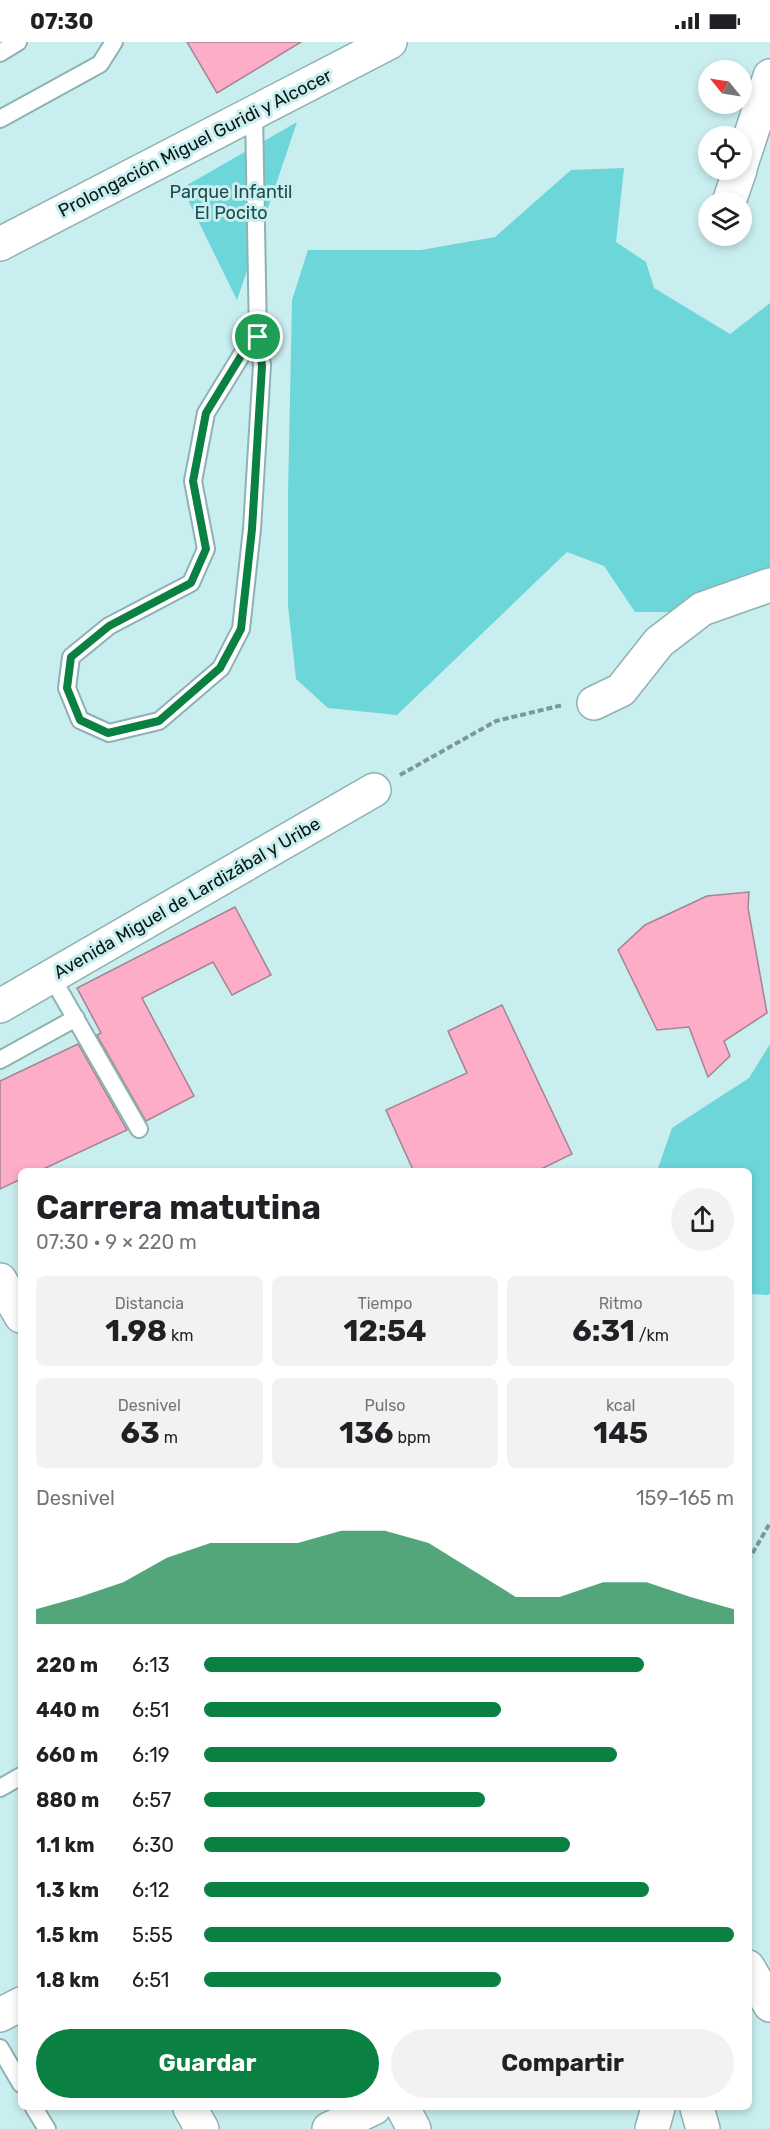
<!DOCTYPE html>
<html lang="es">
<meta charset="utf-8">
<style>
:root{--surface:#fff;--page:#f2f2f2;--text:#202124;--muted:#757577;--accent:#0b8043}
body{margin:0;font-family:Rubik,sans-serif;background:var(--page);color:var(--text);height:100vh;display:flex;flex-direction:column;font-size:22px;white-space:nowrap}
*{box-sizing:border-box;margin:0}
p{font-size:20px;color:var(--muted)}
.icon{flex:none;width:33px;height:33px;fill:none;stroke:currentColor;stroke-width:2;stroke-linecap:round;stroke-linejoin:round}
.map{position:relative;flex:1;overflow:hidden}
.drawer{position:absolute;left:18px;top:1126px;width:734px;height:942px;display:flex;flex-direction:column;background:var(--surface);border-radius:9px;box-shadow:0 3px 9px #0003}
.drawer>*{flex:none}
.needle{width:39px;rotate:300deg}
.buttons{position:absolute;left:698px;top:18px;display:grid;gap:12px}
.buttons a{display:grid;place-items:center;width:54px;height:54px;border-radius:50%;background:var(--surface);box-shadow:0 3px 9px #0003;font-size:30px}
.pin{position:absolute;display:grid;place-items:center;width:51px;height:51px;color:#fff;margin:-26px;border:3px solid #fff;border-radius:50%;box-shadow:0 2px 6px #0007}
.round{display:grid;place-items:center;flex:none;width:63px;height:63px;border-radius:32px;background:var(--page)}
.overview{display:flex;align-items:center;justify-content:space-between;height:102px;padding:0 18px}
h1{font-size:33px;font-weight:700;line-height:45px}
.metrics{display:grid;grid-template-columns:repeat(3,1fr);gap:9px;height:102px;padding:6px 18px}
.metrics div{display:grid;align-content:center;border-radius:9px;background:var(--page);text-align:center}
.metrics b{font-size:30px;font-weight:700}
.metrics small{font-size:16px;font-weight:400}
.metrics p{font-size:16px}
.chart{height:168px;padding:12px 18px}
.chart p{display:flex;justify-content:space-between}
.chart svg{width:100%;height:108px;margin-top:6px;fill:var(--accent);opacity:.7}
.cta{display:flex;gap:12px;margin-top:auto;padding:12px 18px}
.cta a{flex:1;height:69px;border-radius:36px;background:var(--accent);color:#fff;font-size:24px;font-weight:700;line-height:69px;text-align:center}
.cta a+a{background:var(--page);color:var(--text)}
ul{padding:0 18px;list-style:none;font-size:20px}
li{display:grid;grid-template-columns:96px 72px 1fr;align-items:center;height:45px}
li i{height:15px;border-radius:8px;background:var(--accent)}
.status{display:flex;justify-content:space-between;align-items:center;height:42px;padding:0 30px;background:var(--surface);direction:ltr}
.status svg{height:16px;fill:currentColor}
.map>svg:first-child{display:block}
</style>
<div class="status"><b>07:30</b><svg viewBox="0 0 49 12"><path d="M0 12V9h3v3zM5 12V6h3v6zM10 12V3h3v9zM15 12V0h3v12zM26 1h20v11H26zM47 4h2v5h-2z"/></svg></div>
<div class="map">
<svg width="770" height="2087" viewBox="0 0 770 2087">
<rect width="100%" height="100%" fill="#c9eeef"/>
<!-- green -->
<path fill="#6cd6d9" d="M297,80L237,258L182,146Z
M624,126L616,200L646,220L654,246L730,292L770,261V531L674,570H635L604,524L567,510L397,673L328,666L296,637L288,564V454L292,258L308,208H421L495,195L571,128Z
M770,1002V1252L767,1253L749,1252L748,1130L657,1129L672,1086L749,1036Z"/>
<!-- building -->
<path fill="#fdadc8" stroke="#a3858e" stroke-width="1.5" d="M187,0H301L217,51Z
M749,850L748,866L767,971L724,999L730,1014L708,1035L689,985L657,988L618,908L645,883L707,854Z
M235,865L271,933L232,953L213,920L142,956L194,1054L146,1079L97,993L101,991L77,946Z
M502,963L572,1112L535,1130H414L386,1068L467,1031L448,989Z
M78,1002L127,1088L37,1130H21V1137L0,1147V1039Z"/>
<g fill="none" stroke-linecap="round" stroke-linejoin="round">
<!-- service casing -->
<g stroke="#8eb2b3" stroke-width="20">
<path id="service" d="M0,11L18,0
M254,70L258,295L262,323L252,487L241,587L221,626L159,679L109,691L80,678L67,646L71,615L109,584L191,541L206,507L193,439L206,371L244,309L258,295
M0,77L100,22L114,0
M51,934L139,1087
M0,1018L76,976
M0,1746L21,1734
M0,2006L21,2042
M34,2066L47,2087"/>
</g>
<!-- minor casing -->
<g stroke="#8eb2b3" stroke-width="36">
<path id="minor" d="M741,123L770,34
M729,160L740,128
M0,202L390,0
M594,661L621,648L659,600L702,567L770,543
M0,964L374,748
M0,1238L21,1274
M748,1925L770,1963
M0,1973L21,1962
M190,2066L202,2087
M403,2066L414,2087
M697,2066L703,2087
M329,2087L374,2066
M652,2087L658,2066"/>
</g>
<!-- path -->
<path stroke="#7c9798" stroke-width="4" stroke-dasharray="6 3" stroke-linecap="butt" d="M400,733L496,679L563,663
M748,1519L770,1481"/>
<!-- service -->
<use href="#service" stroke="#fff" stroke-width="16"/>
<!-- minor -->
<use href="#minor" stroke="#fff" stroke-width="33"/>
</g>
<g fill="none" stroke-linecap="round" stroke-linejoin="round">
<!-- route casing -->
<g stroke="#fff" stroke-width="12">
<path id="route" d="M258,295L262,324L252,487L241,587L220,626L159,679L108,691L80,678L67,646L71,615L109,584L191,541L206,507L193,439L206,371L244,309Z"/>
</g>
<!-- route -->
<use href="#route" stroke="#0b8043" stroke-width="8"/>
</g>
<g text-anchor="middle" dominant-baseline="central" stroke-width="6" stroke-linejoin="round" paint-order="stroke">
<!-- street labels -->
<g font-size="18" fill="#091717" stroke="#c9eeef">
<text transform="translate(195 101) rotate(-27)">Prolongación Miguel Guridi y Alcocer</text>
<text transform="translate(187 856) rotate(-30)">Avenida Miguel de Lardizábal y Uribe</text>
</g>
<!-- park labels -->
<g font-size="18" fill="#1b4c4d" stroke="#c9eeef">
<text x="231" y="150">Parque Infantil<tspan x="231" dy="21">El Pocito</tspan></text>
</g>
</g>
</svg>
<div class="buttons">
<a><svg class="needle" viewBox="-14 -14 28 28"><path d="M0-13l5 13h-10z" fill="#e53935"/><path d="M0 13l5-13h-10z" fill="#757577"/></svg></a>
<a><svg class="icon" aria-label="locate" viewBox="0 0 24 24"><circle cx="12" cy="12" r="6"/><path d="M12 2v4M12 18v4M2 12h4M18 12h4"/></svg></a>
<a><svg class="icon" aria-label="layers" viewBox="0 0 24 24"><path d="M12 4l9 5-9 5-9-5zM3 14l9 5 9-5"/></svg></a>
</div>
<div class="pin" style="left:258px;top:295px;background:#1e9e55"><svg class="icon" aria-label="arrive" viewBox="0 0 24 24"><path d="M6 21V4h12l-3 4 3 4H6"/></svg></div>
<section class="drawer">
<div class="overview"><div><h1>Carrera matutina</h1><p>07:30 · 9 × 220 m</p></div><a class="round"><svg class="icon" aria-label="share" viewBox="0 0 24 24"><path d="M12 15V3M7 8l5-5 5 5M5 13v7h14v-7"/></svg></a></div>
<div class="metrics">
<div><p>Distancia</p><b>1.98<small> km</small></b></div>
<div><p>Tiempo</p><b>12:54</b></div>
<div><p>Ritmo</p><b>6:31<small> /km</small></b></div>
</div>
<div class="metrics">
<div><p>Desnivel</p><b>63<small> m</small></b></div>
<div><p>Pulso</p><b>136<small> bpm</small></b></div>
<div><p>kcal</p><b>145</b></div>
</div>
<div class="chart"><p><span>Desnivel</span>159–165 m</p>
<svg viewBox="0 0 160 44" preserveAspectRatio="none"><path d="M0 44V38L10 33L20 27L30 17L40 11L50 11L60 11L70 6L80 6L90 11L100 22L110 33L120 33L130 27L140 27L150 33L160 38V44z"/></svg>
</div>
<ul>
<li><b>220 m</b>6:13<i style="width:83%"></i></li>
<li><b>440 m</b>6:51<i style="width:56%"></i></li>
<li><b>660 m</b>6:19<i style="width:78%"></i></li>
<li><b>880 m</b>6:57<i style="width:53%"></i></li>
<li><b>1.1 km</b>6:30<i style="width:69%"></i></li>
<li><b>1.3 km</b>6:12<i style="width:84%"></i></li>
<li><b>1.5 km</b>5:55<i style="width:100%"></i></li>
<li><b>1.8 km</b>6:51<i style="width:56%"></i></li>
</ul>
<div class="cta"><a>Guardar</a><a>Compartir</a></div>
</section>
</div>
